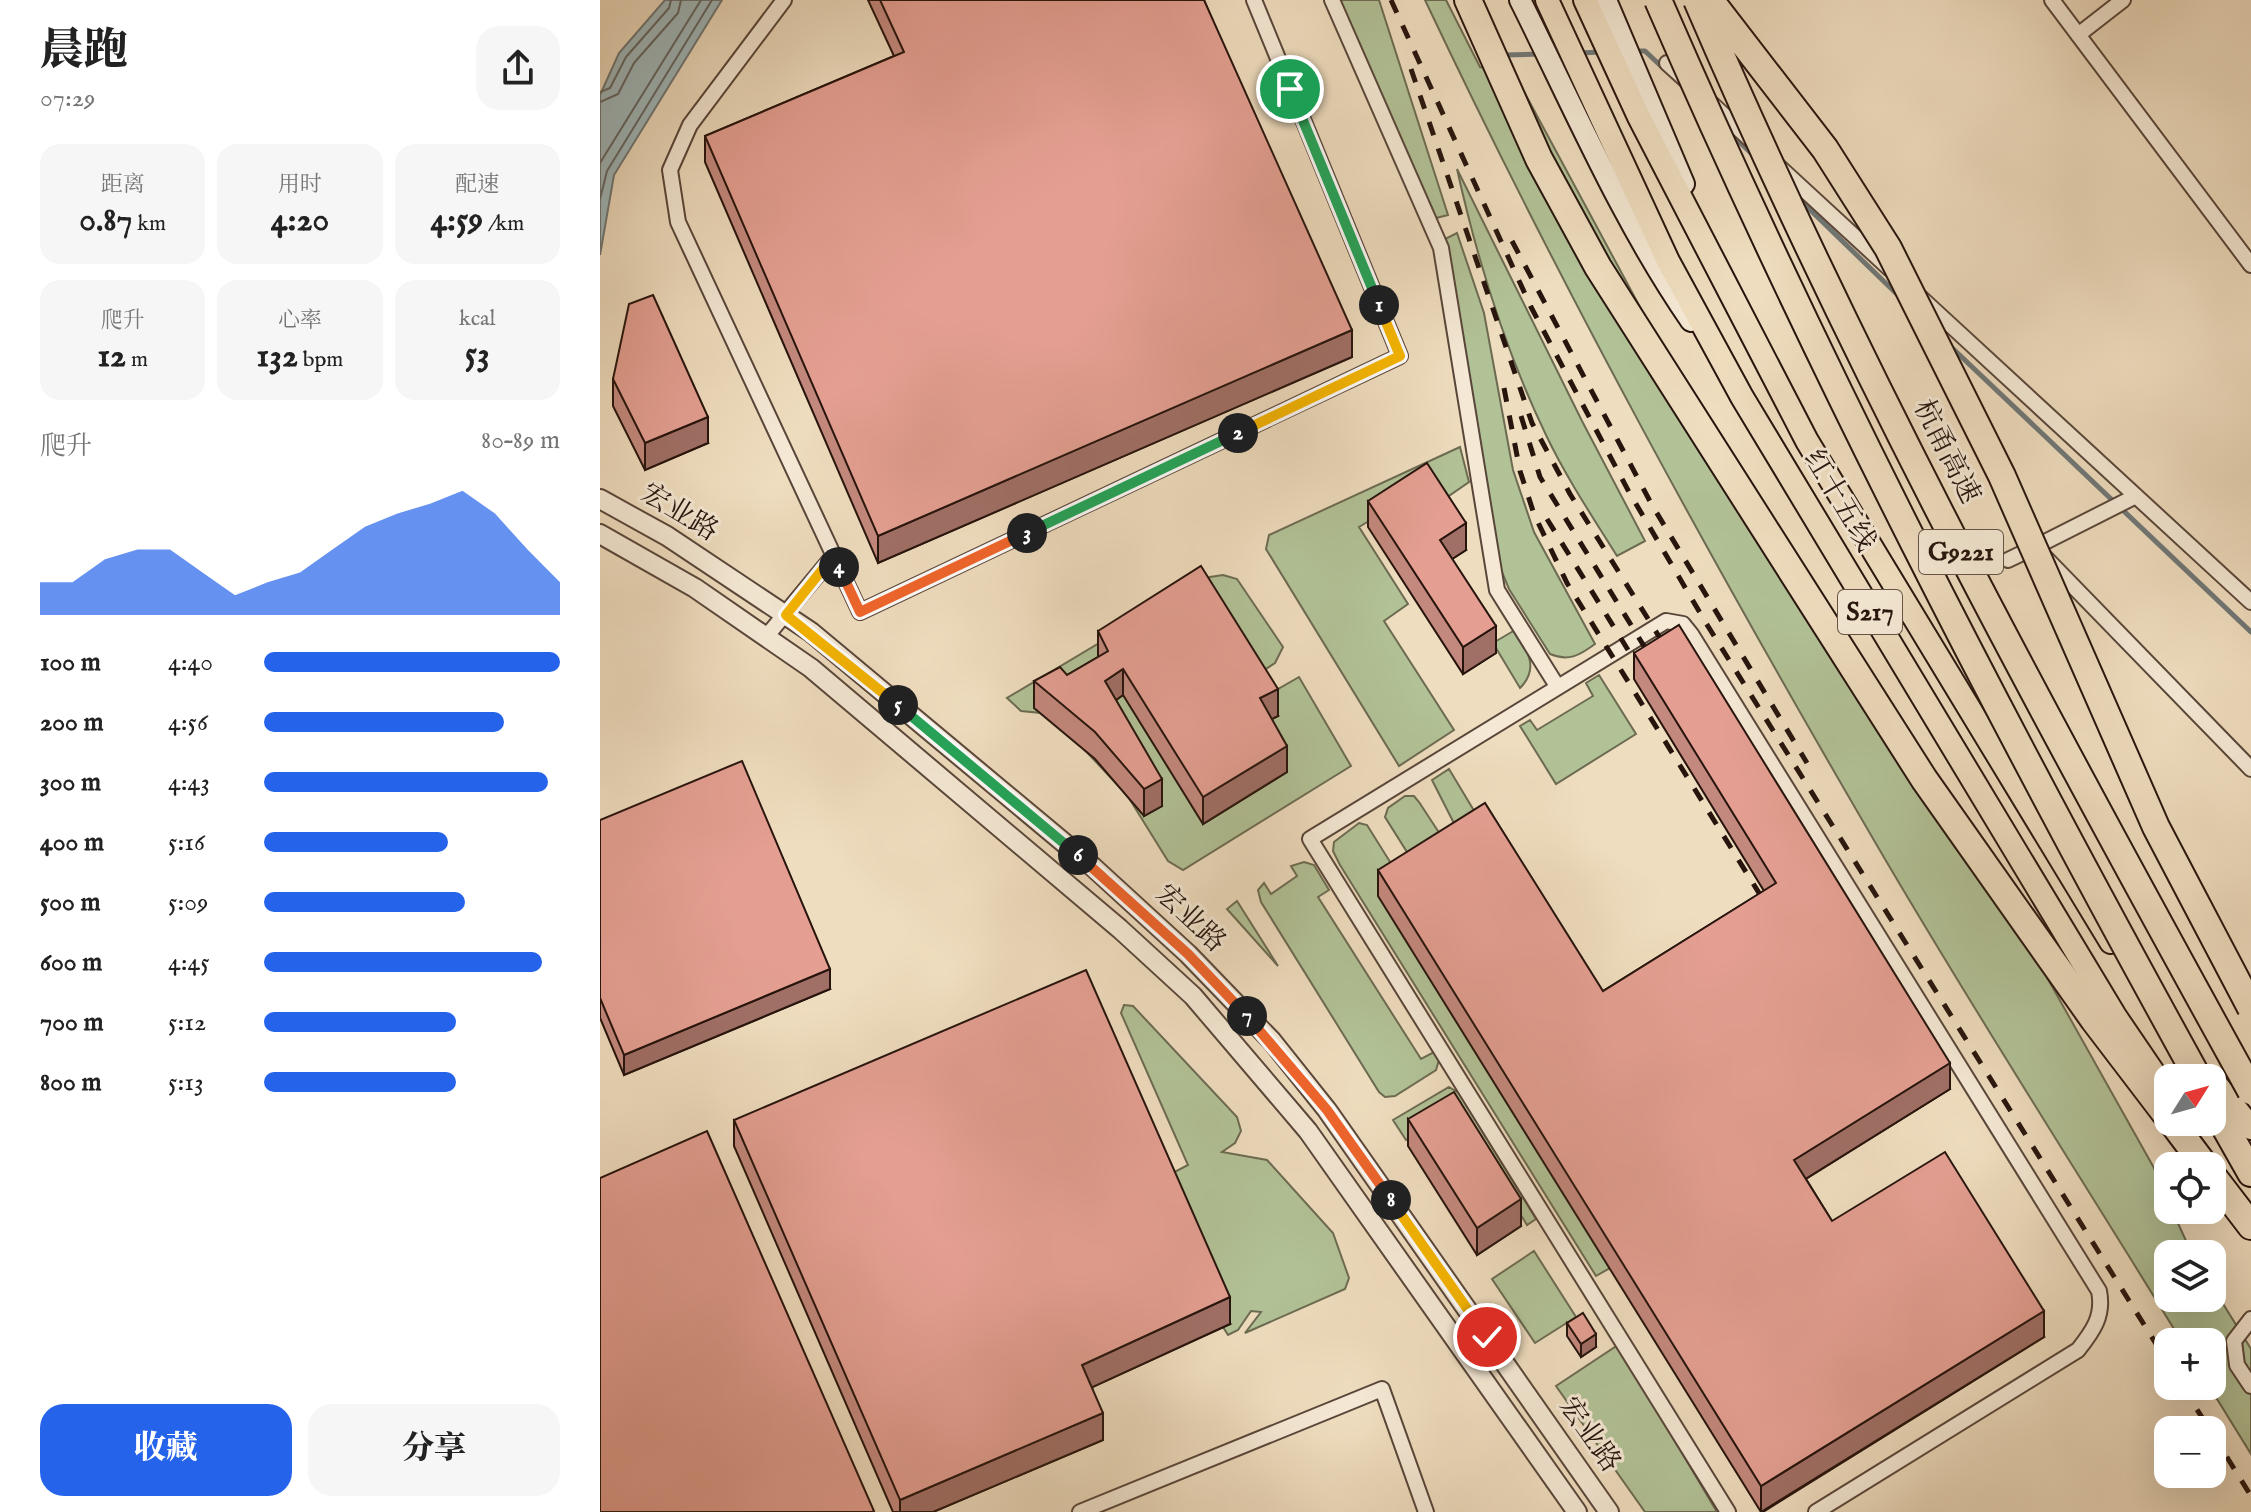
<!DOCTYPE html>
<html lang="zh">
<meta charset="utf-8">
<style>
:root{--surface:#fff;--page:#f6f6f6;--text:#222;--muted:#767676;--accent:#2563eb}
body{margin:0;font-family:"IM FELL English","Noto Serif SC",serif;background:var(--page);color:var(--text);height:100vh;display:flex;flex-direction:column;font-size:30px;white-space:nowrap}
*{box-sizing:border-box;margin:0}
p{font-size:26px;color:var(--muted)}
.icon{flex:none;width:44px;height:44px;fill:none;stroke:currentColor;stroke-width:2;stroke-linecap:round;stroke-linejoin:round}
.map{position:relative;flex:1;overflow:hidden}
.sheet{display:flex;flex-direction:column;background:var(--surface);width:600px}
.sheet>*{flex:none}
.needle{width:52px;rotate:53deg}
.buttons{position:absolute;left:1554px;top:1064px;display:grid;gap:16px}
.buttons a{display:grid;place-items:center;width:72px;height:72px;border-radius:16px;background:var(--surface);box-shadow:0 8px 32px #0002;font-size:40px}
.pin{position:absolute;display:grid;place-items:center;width:68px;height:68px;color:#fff;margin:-34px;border:4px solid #fff;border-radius:50%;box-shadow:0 2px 8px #0007}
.km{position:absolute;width:40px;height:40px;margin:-20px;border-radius:50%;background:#222;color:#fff;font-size:22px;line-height:40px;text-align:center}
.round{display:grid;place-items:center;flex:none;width:84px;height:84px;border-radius:24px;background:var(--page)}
.headline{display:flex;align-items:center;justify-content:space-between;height:136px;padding:0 40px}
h1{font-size:44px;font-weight:800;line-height:60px}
.metrics{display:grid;grid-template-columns:repeat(3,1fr);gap:12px;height:136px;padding:8px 40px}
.metrics div{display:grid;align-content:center;border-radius:20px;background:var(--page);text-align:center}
.metrics b{font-size:34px;font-weight:800}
.metrics small{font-size:22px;font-weight:400}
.metrics p{font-size:22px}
.chart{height:224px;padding:16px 40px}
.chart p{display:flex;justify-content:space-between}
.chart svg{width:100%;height:144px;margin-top:8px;fill:var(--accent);opacity:.7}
.cta{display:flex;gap:16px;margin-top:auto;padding:16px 40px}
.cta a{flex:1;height:92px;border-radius:24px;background:var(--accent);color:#fff;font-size:32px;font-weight:800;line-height:92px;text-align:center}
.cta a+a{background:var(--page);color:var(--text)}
ul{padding:0 40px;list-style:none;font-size:26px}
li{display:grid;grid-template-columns:128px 96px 1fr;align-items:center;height:60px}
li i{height:20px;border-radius:10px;background:var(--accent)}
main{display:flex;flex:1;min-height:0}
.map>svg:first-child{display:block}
</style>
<main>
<section class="sheet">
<div class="headline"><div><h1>晨跑</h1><p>07:29</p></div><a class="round"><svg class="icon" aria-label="share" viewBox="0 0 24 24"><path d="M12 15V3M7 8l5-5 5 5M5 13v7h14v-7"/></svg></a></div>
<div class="metrics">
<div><p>距离</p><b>0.87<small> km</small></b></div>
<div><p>用时</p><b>4:20</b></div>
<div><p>配速</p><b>4:59<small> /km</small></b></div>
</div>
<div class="metrics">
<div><p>爬升</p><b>12<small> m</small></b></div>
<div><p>心率</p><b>132<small> bpm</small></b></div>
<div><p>kcal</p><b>53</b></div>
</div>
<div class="chart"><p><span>爬升</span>80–89 m</p>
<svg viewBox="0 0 160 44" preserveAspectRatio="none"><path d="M0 44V34L10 34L20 27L30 24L40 24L50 31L60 38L70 34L80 31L90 24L100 17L110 13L120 10L130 6L140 13L150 24L160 34V44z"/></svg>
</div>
<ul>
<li><b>100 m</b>4:40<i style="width:100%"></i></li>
<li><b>200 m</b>4:56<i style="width:81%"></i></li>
<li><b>300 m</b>4:43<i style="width:96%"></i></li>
<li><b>400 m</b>5:16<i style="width:62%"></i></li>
<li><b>500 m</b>5:09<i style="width:68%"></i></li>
<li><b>600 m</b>4:45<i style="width:94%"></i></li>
<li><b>700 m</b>5:12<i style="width:65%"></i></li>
<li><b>800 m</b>5:13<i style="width:65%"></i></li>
</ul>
<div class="cta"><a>收藏</a><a>分享</a></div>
</section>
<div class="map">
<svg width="1651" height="1512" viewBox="0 0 1651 1512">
<rect width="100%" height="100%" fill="#efddbf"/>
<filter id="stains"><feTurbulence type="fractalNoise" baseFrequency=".0025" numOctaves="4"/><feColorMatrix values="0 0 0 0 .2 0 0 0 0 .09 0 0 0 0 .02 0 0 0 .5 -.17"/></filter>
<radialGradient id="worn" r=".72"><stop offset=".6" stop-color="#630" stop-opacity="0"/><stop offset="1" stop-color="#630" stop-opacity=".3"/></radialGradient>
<!-- green -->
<path fill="#b2c297" stroke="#6c6b52" stroke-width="2" d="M740,0H779L848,215L836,218Z
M825,0H846L880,67L914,73L1075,372L1403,899L1554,1168L1568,1210H1572L1592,1254H1568V1298H1612V1286L1651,1349V1454L1609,1386L1612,1342H1582C1482,1179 1378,1018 1282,854C1119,575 963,292 825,0Z
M857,169L982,421L1045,541L1017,556C992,516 966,477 946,435C906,352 877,259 857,169Z
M857,233L884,313L913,470L934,532L995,644C980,655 969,662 950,654L909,589L899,565L845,239Z
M860,447L869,482L840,502L829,485L759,527L808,604L784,621L854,730L799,766L666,549L669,535Z
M623,575L637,579L683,647L675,663L646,682L659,700L699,677L751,766L583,870L568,861L527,795L451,714L421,711L407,698L610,577Z
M915,630C927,650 940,668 920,688L893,643Z
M999,675L1036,734L956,784L920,726L930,720L937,730L993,696L986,683Z
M849,769L885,829L864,843L832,780Z
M805,796H814L819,802L851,851L819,871L785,817L788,808Z
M759,823L767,825L802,881L1010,1268L996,1276L740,865L733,851L734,842Z
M704,862L714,865L729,890L718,897L821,1059L834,1052L839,1060L836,1070L795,1096L785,1097L779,1092L661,902L658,890L664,883L671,894L697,876L691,866Z
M637,901L678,966L627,909Z
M524,1005L533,1006L637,1117L641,1131L635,1143L622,1152L667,1160L733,1233L749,1278L745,1289L645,1333L661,1312L651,1311L638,1330L628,1335L623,1327L630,1323L565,1177L588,1165L521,1013Z
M849,1087L859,1093L936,1219L927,1225L857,1110L806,1140L793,1120Z
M934,1251L976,1317L935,1343L892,1279Z
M1018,1345L1117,1512H1045L956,1386Z"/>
<!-- water -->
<path fill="#9fb9bd" stroke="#6f7777" stroke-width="2" d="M65,0H122L14,175L0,255V95L19,53Z"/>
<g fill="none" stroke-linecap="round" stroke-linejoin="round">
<!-- shore -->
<path stroke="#636665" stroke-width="2" d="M0,92L10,88L26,57L69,8L71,0
M0,102L18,94L34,63L78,13L81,0
M0,163L101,0
M0,199L7,171L112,0"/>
<!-- stream -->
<path stroke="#6f7777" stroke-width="5" d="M1032,51H1045L1063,68
M902,52L904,55L942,54
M980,53L1002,52
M1128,131L1155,157
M1200,200L1302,299
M1349,345L1651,632"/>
<!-- minor casing -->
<g stroke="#59463a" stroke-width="18">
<path id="minor" d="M184,0L90,125L70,170L78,222L260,612L800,356L654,0
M732,0L841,248L897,590L957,686
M1452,0L1651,265
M1478,35L1523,0
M1067,63L1088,82
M1112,104L1155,144
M1176,164L1290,269
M1320,297L1651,602
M1435,547L1536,496
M1408,560L1435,547L1651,769
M166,637L234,555
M1651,1319L1634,1341L1637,1365L1651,1386
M480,1512L782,1389L826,1512
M1128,1512L710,839L1066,621L1083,624L1091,634L1499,1291C1504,1316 1493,1331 1478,1350L1216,1512"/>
</g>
<!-- tertiary casing -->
<g stroke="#59463a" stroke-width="22">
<path id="tertiary" d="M0,499L67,536L211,632L493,867L588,954L672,1041L727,1110L1009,1512
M0,534L95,588L211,668L520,929L593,996L708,1131L977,1512"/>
</g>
<!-- secondary casing -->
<g stroke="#27140d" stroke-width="24">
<path id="secondary" d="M920,0C974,108 1022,221 1091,321
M1006,0L1084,184"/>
</g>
<!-- primary casing -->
<g stroke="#27140d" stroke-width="26">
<path id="primary" d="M947,0L1068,261L1142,397L1515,1016L1568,1094
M985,0L1039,117L1207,441L1511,942
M1612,1079L1651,1128"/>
</g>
<!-- motorway casing -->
<g stroke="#27140d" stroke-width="30">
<path id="motorway" d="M868,0L939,159L998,267L1324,779L1494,1020L1568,1117
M1612,1104L1651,1173
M1572,1122L1605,1166
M1612,1175L1651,1226"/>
</g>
<!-- minor -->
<use href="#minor" stroke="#f5e9d5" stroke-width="14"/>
<!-- tertiary -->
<use href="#tertiary" stroke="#f5e9d5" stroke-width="18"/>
<!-- secondary -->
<use href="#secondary" stroke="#f5e9d5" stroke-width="20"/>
<!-- primary -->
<use href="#primary" stroke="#efddbf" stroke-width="22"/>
<!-- motorway -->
<use href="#motorway" stroke="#efddbf" stroke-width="26"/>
<!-- rail -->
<path stroke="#27140d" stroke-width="5" stroke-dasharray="14 14" stroke-linecap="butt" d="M791,0L931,307L1029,492L1106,623L1568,1363
M811,69L932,423L970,494L1070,654
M912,241L1052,505L1207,763
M904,388L920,471L934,514L967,583L1172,914
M921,416L940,477L1055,664
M947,519L1046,679
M1582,1386L1610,1430
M1612,1433L1651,1496"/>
<!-- motorway-bridge casing -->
<g stroke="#27140d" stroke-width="30" stroke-linecap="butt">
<path id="motorway-bridge" d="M1058,0C1218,369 1404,726 1598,1078
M1097,0C1258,375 1454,734 1651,1091
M1110,0L1225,149L1288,248L1402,476L1556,827L1651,1008"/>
</g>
<!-- motorway-bridge -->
<use href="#motorway-bridge" stroke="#efddbf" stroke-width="26"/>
</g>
<!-- wall -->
<path fill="#c4897e" stroke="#27140d" stroke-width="2" d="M268,0H604L752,357L278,563L105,162V136L294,56Z
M13,379L108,443L45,470L13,406Z
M768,501L866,550L852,559L896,653L863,674L768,527Z
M498,631L678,716L672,719L687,772L603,824L523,695L516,700L562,806L544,816L495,759L434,708V681L467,675L498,657Z
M1034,653L1350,1089L1206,1179L1232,1221L1444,1337L1163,1512H1161L778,896V870L1003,991L1164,891L1034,679Z
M0,820L230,989L24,1075L0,1018Z
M808,1119L921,1226L877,1255L808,1146Z
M134,1120L630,1324L492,1387L503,1440L333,1512H293L134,1146Z
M967,1323L996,1347L981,1357L967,1336Z"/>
<!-- shaded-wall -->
<path fill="#a06f66" stroke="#27140d" stroke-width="2" d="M752,330V357L278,563V536Z
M108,417V443L45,470V443Z
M866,523V550L840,567V540Z
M896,626V653L863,674V647Z
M523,669V695L505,708V681Z
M678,689V716L660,725V698Z
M687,746V772L603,824V797Z
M562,779V806L544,816V789Z
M230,969V989L24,1075V1055Z
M1350,1063V1089L1194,1186V1160Z
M921,1199V1226L877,1255V1228Z
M630,1297V1324L482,1392V1365Z
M1444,1311V1337L1161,1512V1486Z
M996,1334V1347L981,1357V1344Z
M503,1413V1440L333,1512H300V1500Z"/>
<!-- building -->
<path fill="#e49f92" stroke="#27140d" stroke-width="2" d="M280,0H604L752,330L278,536L105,136L304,52Z
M53,295L108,417L45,443L13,379L29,304Z
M827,463L866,523L840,540L896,626L863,647L768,501Z
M601,566L678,689L660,698L687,746L603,797L523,669L505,681L562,779L544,789L495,732L434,681L460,667L467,675L508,651L498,631Z
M1079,625L1350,1063L1194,1160L1232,1221L1345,1152L1444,1311L1161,1486L778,870L885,803L1003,991L1176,883L1034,653Z
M142,761L230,969L24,1055L0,998V820Z
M486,970L630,1297L482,1365L503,1413L300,1500L134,1120Z
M854,1092L921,1199L877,1228L808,1119Z
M107,1131L274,1511L272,1512H0V1178Z
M983,1313L996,1334L981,1344L967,1323Z"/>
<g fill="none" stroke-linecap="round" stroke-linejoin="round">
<!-- split-1 casing -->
<g stroke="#fff" stroke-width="16">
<path id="split-1" d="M690,89L779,305"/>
</g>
<!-- split-2 casing -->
<g stroke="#fff" stroke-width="16">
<path id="split-2" d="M638,433L800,356L779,305"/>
</g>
<!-- split-3 casing -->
<g stroke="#fff" stroke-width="16">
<path id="split-3" d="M427,533L638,433"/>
</g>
<!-- split-4 casing -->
<g stroke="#fff" stroke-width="16">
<path id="split-4" d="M239,567L260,612L427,533"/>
</g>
<!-- split-5 casing -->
<g stroke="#fff" stroke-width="16">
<path id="split-5" d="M239,567L234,555L186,615L298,705"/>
</g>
<!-- split-6 casing -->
<g stroke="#fff" stroke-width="16">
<path id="split-6" d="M298,705L478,855"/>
</g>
<!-- split-7 casing -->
<g stroke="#fff" stroke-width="16">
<path id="split-7" d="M478,855L588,954L647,1016"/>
</g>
<!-- split-8 casing -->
<g stroke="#fff" stroke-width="16">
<path id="split-8" d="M647,1016L727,1110L791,1200"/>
</g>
<!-- split-9 casing -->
<g stroke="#fff" stroke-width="16">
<path id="split-9" d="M791,1200L887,1337"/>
</g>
<!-- split-1 -->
<use href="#split-1" stroke="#22a559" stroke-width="10"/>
<!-- split-2 -->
<use href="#split-2" stroke="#f5b400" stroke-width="10"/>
<!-- split-3 -->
<use href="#split-3" stroke="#22a559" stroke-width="10"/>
<!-- split-4 -->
<use href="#split-4" stroke="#f0652b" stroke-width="10"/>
<!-- split-5 -->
<use href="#split-5" stroke="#f5b400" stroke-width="10"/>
<!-- split-6 -->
<use href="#split-6" stroke="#22a559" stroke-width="10"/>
<!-- split-7 -->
<use href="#split-7" stroke="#f0652b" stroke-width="10"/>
<!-- split-8 -->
<use href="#split-8" stroke="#f0652b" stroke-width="10"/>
<!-- split-9 -->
<use href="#split-9" stroke="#f5b400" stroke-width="10"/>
</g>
<g text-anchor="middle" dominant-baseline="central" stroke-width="6" stroke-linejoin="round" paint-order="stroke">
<!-- shield labels -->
<g fill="#f5e9d5" stroke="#655449" stroke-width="2">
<rect x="1319" y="530" width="84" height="44" rx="6"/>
<rect x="1238" y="590" width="64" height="44" rx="6"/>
</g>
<g font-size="26" font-weight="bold" fill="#27140d">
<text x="1361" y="552">G9221</text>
<text x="1270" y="612">S217</text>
</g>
<!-- street labels -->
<g font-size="28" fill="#27140d" stroke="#f5e9d5">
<text transform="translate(1346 452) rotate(63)">杭甬高速</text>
<text transform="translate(1239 501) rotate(59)">红十五线</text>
<text transform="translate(79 513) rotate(31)">宏业路</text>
<text transform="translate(590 919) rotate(43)">宏业路</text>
<text transform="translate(989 1435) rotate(55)">宏业路</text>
</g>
</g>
<rect width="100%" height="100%" filter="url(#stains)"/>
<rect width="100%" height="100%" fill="url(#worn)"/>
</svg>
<div class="buttons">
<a><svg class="needle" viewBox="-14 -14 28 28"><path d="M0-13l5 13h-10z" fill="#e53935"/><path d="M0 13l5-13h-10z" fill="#767676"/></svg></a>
<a><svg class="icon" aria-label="locate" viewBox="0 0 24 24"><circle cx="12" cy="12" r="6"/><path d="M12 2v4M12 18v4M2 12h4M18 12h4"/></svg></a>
<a><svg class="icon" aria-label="layers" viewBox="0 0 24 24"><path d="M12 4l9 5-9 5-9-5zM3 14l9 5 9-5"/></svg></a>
<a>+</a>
<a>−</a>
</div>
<div class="pin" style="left:690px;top:89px;background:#1e9e55"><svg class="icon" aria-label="arrive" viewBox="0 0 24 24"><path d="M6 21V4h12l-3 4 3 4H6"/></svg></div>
<div class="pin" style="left:887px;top:1337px;background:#d93025"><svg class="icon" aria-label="check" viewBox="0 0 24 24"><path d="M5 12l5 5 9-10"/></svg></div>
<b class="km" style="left:779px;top:305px">1</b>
<b class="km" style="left:638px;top:433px">2</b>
<b class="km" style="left:427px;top:533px">3</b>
<b class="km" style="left:239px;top:567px">4</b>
<b class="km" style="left:298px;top:705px">5</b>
<b class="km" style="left:478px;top:855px">6</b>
<b class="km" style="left:647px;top:1016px">7</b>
<b class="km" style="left:791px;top:1200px">8</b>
</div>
</main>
